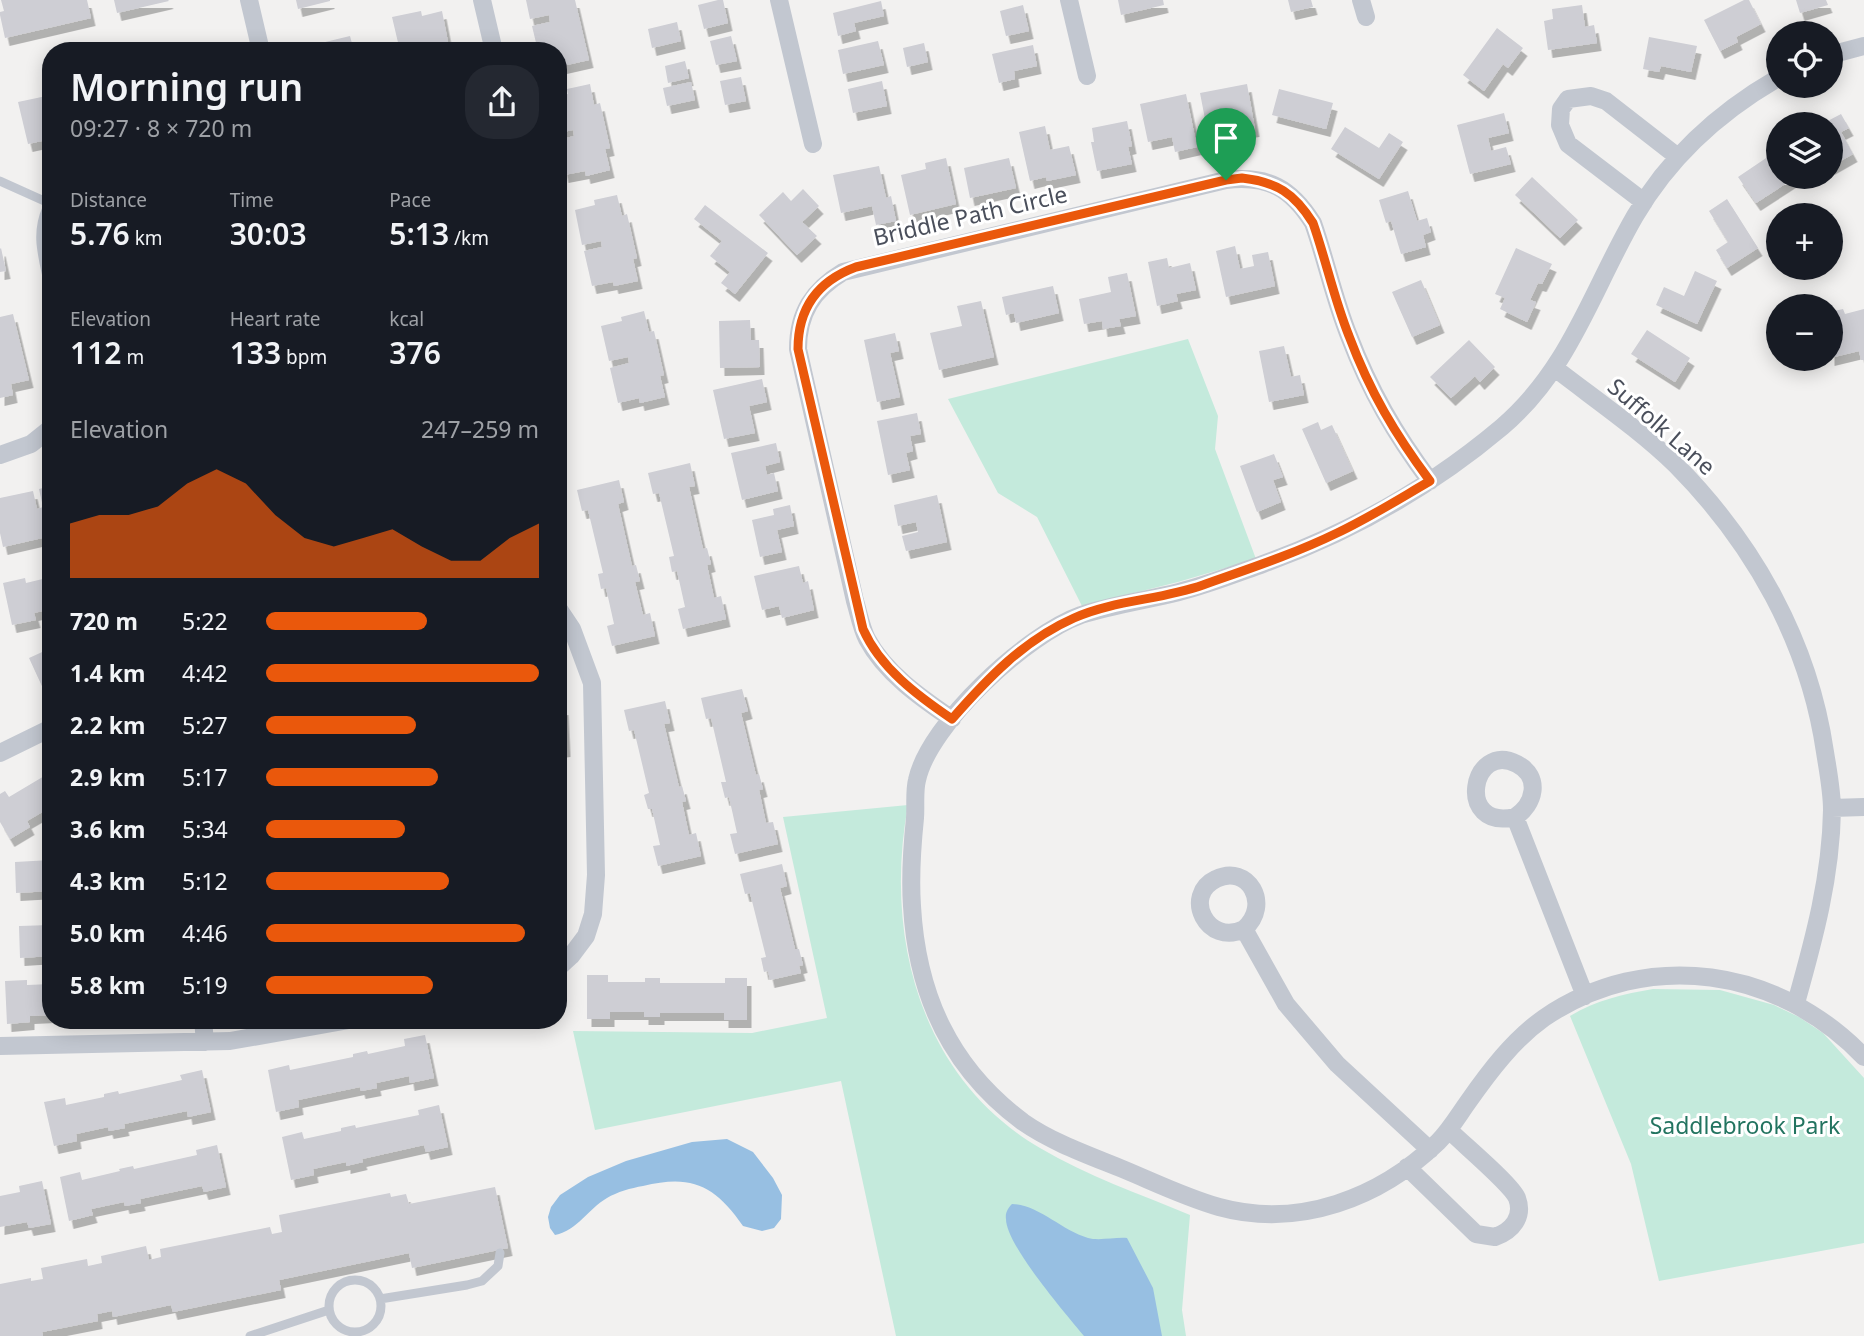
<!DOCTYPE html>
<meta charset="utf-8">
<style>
:root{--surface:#171b24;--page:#242831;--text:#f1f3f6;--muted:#9ea1a6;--accent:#ea580c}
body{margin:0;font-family:"Noto Sans",sans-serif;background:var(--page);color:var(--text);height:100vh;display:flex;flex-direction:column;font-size:26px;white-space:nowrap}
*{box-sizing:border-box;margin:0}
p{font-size:23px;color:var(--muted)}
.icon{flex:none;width:38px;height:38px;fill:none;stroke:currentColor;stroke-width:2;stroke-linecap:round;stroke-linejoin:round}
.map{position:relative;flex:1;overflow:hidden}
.details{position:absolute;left:42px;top:42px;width:525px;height:987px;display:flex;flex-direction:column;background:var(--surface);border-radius:28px;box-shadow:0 4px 18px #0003}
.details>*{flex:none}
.controls{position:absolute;left:1766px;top:21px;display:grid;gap:14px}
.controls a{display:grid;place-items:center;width:77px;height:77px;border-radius:50%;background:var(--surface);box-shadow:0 4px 18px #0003;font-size:35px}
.pin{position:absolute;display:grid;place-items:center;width:60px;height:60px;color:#fff;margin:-72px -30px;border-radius:50% 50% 50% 0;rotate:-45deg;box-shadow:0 0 7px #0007}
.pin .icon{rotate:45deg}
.round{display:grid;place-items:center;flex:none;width:74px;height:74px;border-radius:28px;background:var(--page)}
.head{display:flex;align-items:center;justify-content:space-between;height:119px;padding:0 28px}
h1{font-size:38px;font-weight:600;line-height:52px}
.figures{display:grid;grid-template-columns:repeat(3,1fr);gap:10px;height:119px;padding:7px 28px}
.figures div{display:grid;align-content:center}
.figures b{font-size:30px;font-weight:600}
.figures small{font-size:19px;font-weight:400}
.figures p{font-size:19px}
.chart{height:196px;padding:14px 28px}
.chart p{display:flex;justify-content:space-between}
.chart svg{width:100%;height:126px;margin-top:7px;fill:var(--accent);opacity:.7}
ul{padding:0 28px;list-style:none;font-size:23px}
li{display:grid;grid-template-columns:112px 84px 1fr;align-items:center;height:52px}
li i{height:18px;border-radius:9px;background:var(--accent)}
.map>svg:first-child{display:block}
</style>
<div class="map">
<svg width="1864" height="1336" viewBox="0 0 1864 1336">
<defs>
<filter id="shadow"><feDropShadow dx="4.5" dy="8" stdDeviation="0" flood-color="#0004"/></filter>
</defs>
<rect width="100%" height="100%" fill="#f2f1f0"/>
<!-- green -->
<path fill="#c4eadc" d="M1188,339L1218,416L1215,449L1256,559L1178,582L1082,606L1037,517L998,493L948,399Z
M908,805C884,935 919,1077 1040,1148C1087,1176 1140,1194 1190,1215L1182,1310L1186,1336H896L841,1081L595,1130L573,1031L752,1033L827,1018L783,817Z
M1653,989L1720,990L1774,1005L1799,1017L1823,1033L1864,1078V1243L1659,1281L1631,1164L1570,1016C1596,1000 1624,994 1653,989Z"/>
<!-- water -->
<path fill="#97bfe2" d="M727,1139L753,1152L773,1178L782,1195L781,1219L774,1228L762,1231L743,1226C715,1185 691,1174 643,1186C631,1188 617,1192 607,1198C588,1209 578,1230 555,1235L550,1228L548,1217L551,1207L560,1195L588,1177L626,1161L692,1142Z
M1012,1204C1039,1205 1061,1230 1088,1238C1099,1241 1115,1237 1127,1238L1153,1288L1162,1336H1084C1066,1314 1006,1245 1006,1219C1005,1213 1008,1208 1012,1204Z"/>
<!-- building -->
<path fill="#ceced4" filter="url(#shadow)" d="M1,0H87L91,18L5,38L0,15V12L4,11Z
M114,0H168L169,1L117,13Z
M296,0H330V1L298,9Z
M526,0H575L589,60L558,67V51H538L532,26L550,22L549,15L530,19Z
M718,0H723L728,23L704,29L698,5Z
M1118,0H1163L1164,5L1121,15Z
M1288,0H1311L1313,7L1291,12Z
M1744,0H1749L1761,24L1736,37L1738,42L1720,51L1704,20Z
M1796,0H1826L1828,5L1800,13Z
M881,1L884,16L854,23L856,31L838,36L833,13Z
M1023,5L1029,31L1006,36L1000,11Z
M1582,5L1585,27L1594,25L1597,43L1548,50L1544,21L1553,19L1552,9Z
M421,11L422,16L442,11L449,47L430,51H400L392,17Z
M677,22L681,41L652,48L648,29Z
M1497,28L1523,48L1508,68L1503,64L1484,91L1463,75Z
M350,36L354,51H306L322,46L321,43Z
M731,36L737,61L716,65L710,41Z
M1649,37L1697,46L1691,72L1661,66L1659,72L1643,69Z
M878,41L884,65L843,74L838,50Z
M924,43L928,62L907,67L903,48Z
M1033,45L1037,66L1014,71L1015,79L999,83L992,54Z
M685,61L689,78L668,83L665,66Z
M741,77L746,101L725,105L720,81Z
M882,81L887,106L853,113L848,89Z
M691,82L695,100L667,106L663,88Z
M590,84L594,105L600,103L610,148L605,149L610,170L586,176L585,171L564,175L558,140L574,136L573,130L558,133V96L568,94L567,89Z
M1247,84L1255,129L1234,132L1231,114L1205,119L1200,93Z
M1279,89L1333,103L1326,129L1272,115Z
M1186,94L1197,147L1175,152L1172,137L1148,142L1140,104Z
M51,95V139L28,144L18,102Z
M1504,113L1509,133L1488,138L1491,151L1506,147L1511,164L1470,174L1457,125Z
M1841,114L1849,128L1841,132L1853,154L1830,167V124H1822Z
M1127,121L1132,146L1128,147L1132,164L1097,171L1091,142H1094L1092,128Z
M1045,126L1050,150L1069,146L1076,175L1047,181L1046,177L1030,181L1019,132Z
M1345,127L1379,148L1389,133L1403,142L1379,179L1331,149Z
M1778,150V177H1796L1756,203L1738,177Z
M946,158L956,204L910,215L901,175L926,169L925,163Z
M1009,158L1016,188L970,198L964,168Z
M879,166L886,198L891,196L896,221L876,225L872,206L841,213L833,175Z
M1532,177L1578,220L1560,238L1515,195Z
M803,189L819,206L802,222L817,236L797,255L759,215L783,192L791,201Z
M1408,191L1417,221L1427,218L1431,232L1423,235L1426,247L1401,254L1391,221L1386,223L1379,200Z
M617,195L622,216L627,214L637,258L633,259L638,281L614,286L613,282L592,286L584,251L602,247L601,241L582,245L575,210L595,205L594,200Z
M1727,199L1758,248L1727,268L1716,250L1728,242L1709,211Z
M705,205L768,253L735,294L721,283L730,272L710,256L722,241L694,219Z
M1235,246L1240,269L1254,266L1252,255L1268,252L1275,286L1226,297L1216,251Z
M1,248L6,271L0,272V249Z
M1516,248L1552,264L1542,284L1538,283L1530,300L1536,302L1527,322L1500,309L1505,298L1495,294Z
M1167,258L1169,268L1190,263L1196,290L1176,294L1178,301L1157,306L1148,262Z
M1695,271L1717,281L1697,324L1656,305L1664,287L1684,296Z
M1127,273L1136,316L1119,319L1121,326L1103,329L1102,321L1084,324L1079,299L1111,292L1108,277Z
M1421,280L1440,325L1412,337L1392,292Z
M1053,286L1059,313L1016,323L1014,313L1006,315L1002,297Z
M981,301L994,357L939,370L930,333L962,326L957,306Z
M1843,309L1845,314L1864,309V360H1861L1859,351L1830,358V312Z
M644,311L649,332L654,331L664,375L660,376L665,397L640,403L639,398L618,403L610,368L629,363L628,357L609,361L601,326L622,321L621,317Z
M13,314L29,380L11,384L13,395L0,398V317Z
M750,320L751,340H759L760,367L720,368L719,321Z
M1647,330L1690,358L1675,382L1631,354Z
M895,333L899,351L890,353L900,397L877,402L864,340Z
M1469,340L1495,367L1480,382L1475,376L1451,398L1430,377Z
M1284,346L1291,377L1300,375L1304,395L1269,402L1259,351Z
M762,379L767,402L749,406L755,433L724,439L713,390Z
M917,413L921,434L910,436L913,451L906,453L910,470L888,475L877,421Z
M1318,422L1321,430L1332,425L1353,471L1326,483L1302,429Z
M776,443L780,462L765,466L767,475L774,473L778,491L742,500L731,453Z
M1274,454L1283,477L1273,480L1281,502L1257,512L1240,466Z
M690,463L695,486L689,487L703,549L707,548L711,564L707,565L714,598L721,596L726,619L683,629L678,609L685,607L677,571L672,572L669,557L674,556L659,493L653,494L648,473Z
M619,480L624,502L618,504L632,566L636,565L640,581L635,582L643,615L650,613L655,636L612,646L607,626L614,624L606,588L601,589L598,574L603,573L588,510L582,511L577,490Z
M51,486V536L3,547L0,533V498L33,491L37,509L43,507L39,489Z
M937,495L947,542L906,551L902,536L918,532L916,522L898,526L894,505Z
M790,505L794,526L777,530L782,552L760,557L752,520L774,515L773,509Z
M799,566L803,583L808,581L814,610L782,618L779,606L762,610L754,576Z
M51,577V609L34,613L36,620L12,625L3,583L25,578L26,583Z
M51,648V696L47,697L29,658Z
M742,689L748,711L741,713L756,775L759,774L763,789L759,790L766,823L773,822L778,844L735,854L730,834L737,833L729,797L725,798L721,782H726L711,718L706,719L701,698Z
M665,701L670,723L664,724L679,787L682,786L686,801L682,802L689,835L696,833L701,856L658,866L653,846L660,845L652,809H648L644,795L649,793L634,730L629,731L624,710Z
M564,707L566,749L558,750V708Z
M51,772V807L27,821L30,827L10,839L0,822V794L5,791L9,797Z
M51,860V891L16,893L15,862Z
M782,864L787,886L780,888L795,949H799L803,965L799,966L801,973L770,980L768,971L764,972L761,958L766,957L750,893L745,894L740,874Z
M51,925V956L20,958L19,926Z
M587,975H608V982H645V978H660V983H725V978H747V1020H724V1013H660V1017H644V1012H610V1019H587Z
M27,980V985L51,984V1015L30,1016V1022L7,1024L5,981Z
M425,1035L434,1078L410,1083L409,1076L376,1083L377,1088L361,1091L360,1087L298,1100L299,1107L276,1112L268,1070L289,1065L290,1070L353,1057V1054L367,1051L368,1054L405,1046L404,1039Z
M202,1070L211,1112L188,1117L187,1111L124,1124L125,1128L109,1131L108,1127L76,1134L77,1141L54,1146L44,1102L65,1098L66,1105L104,1097V1094L118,1091L119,1094L182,1080L180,1075Z
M439,1105L448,1147L426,1152L424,1145L362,1159L363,1162L346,1166V1162L313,1169L314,1175L291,1180L282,1137L302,1132L304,1139L341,1131V1128L355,1125L356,1128L419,1115L418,1110Z
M217,1145L226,1187L204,1192L202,1186L140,1199L141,1203L125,1206L124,1202L91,1209L93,1215L69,1221L60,1177L80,1172L82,1180L120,1171L119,1169L133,1166L134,1169L197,1155L196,1150Z
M42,1181L51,1224L29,1228L27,1222L0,1227V1196L20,1192L19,1186Z
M495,1187L508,1248L412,1268L409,1253L279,1280L281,1290L173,1312L171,1305L113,1317L112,1311L97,1314L98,1321L42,1332L43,1336H0V1284L31,1278V1281L43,1279L41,1268L87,1259L88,1266L102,1263L101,1256L146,1246L149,1260L161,1257L160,1249L270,1227L272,1234L282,1232L279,1215L390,1193L391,1197L406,1194L409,1204Z"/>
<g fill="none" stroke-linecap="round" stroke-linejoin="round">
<!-- lane -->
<path stroke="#c2c7d0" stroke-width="9" d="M0,181L51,204
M329 1306a26 26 0 1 1 52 0a26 26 0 1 1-52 0Z
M380,1299L467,1285L482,1281L498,1266L500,1253
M250,1336L329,1310"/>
<!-- street -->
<path stroke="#c2c7d0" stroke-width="18" d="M249,0L261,51
M482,0L494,51
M779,0L813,144
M1069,0L1087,76
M1361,0L1366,17
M1830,55L1864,46
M1778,78C1719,112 1670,156 1635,216C1592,290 1570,369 1502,427C1432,486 1349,533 1263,564C1235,574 1207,585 1179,592C1147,600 1113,605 1081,615C1027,634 929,724 917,780C914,792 916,806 915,818C912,847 910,877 912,906C917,995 950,1068 1023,1122C1053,1143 1091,1156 1125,1170C1156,1183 1187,1198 1219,1207C1299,1229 1380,1198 1438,1142C1450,1130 1458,1116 1468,1102C1489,1072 1513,1040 1544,1018C1648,947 1779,968 1864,1057
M1644,202L1568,144L1560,125L1561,109L1568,99L1591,96L1606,101L1678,157
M51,210C41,232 46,251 51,274
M1556,369C1596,400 1640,430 1676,465C1754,544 1809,642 1825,752C1828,771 1832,791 1832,810C1831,877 1814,939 1796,1003
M0,455L31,444L51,428
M558,608L572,629L592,683L596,875L593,914L586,936L571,956L558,968
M952,719C921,698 885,673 867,639C861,627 859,614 855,601L798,349C798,313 813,290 843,272L1226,180C1268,175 1291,188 1313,223C1326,260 1334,299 1349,336C1370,391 1395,434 1430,481
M0,753L51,728
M1832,808L1864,807
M1515,817C1455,831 1471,740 1517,764C1542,777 1534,805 1515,817L1585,996
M1244,929C1207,947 1182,895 1216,879C1248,863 1272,905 1244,929L1286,1004L1337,1064L1430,1150
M203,1020L205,1042
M0,1046L230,1041L349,1020
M1407,1167L1476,1234L1495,1237C1512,1231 1524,1217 1517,1198C1511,1184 1463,1144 1450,1131"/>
</g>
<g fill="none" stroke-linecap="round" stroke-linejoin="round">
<!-- route casing -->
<g stroke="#fff" stroke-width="14">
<path id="route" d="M1242,178C1277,182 1294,193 1313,223C1326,260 1334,299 1349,336C1370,392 1395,434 1430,481C1399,499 1369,518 1337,533C1294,554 1248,569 1203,585C1161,600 1114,600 1074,618C1024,640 987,679 952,719C918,696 880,668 863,629L798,349C798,308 818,281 856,267L1226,180Z"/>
</g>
<!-- route -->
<use href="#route" stroke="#ea580c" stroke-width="9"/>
</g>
<g text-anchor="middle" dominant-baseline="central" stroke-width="6" stroke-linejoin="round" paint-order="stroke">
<!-- street labels -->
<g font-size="23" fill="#4a4f5b" stroke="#fff">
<text transform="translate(970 215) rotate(-13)">Briddle Path Circle</text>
<text transform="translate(1662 426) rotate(41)">Suffolk Lane</text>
</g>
<!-- park labels -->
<g font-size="23" fill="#237460" stroke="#fff">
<text x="1745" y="1125">Saddlebrook Park</text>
</g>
</g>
</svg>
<div class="controls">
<a><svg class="icon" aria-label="locate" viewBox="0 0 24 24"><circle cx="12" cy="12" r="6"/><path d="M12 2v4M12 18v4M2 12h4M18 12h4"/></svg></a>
<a><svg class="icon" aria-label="layers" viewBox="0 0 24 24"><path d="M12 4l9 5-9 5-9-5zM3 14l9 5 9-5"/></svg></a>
<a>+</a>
<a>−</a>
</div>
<div class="pin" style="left:1226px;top:180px;background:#1e9e55"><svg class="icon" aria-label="arrive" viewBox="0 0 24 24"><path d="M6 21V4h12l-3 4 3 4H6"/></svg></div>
<section class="details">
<div class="head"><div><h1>Morning run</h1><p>09:27 · 8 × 720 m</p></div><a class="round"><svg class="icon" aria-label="share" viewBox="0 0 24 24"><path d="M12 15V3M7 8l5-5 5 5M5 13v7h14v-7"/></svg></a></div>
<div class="figures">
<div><p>Distance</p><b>5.76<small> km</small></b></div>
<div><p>Time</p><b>30:03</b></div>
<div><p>Pace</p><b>5:13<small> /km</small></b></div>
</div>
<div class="figures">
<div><p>Elevation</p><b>112<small> m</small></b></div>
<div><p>Heart rate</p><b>133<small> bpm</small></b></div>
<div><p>kcal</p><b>376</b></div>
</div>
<div class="chart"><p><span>Elevation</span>247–259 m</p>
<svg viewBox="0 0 160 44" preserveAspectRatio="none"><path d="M0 44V25L10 22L20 22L30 19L40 11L50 6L60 11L70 22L80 30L90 33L100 30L110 27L120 33L130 38L140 38L150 30L160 25V44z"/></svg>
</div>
<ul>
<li><b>720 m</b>5:22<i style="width:59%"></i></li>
<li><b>1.4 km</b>4:42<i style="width:100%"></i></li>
<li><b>2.2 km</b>5:27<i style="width:55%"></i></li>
<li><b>2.9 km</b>5:17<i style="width:63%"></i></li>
<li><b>3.6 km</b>5:34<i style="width:51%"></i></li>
<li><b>4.3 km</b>5:12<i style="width:67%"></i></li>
<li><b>5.0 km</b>4:46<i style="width:95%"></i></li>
<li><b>5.8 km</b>5:19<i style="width:61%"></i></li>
</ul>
</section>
</div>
